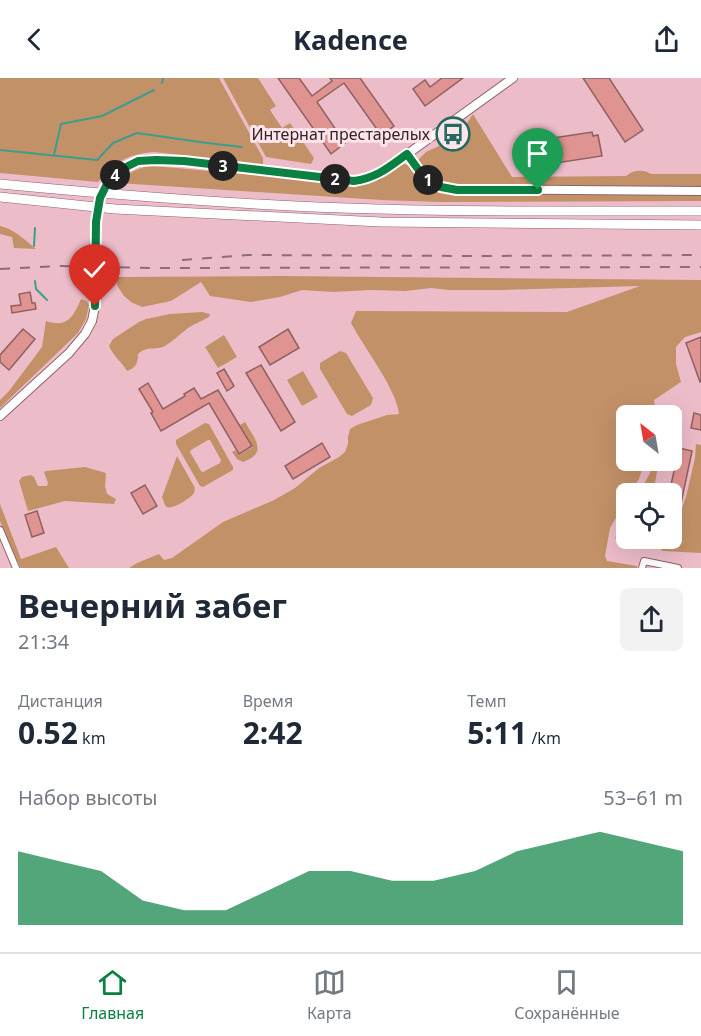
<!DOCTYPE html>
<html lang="ru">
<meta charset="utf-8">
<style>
:root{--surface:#fff;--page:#f2f2f3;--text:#1f2937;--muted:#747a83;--line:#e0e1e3;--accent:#0b8043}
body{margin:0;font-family:"Noto Sans",sans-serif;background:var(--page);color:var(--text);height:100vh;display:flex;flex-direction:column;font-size:22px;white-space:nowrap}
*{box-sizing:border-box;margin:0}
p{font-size:20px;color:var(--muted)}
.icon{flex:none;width:33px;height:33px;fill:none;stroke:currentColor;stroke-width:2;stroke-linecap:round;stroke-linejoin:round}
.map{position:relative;height:490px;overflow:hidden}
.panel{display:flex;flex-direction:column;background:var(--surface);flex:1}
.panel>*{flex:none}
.needle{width:39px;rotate:329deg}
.buttons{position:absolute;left:616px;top:327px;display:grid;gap:12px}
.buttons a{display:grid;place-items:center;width:66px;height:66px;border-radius:9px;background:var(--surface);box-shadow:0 6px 24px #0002;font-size:30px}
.pin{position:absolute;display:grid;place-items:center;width:51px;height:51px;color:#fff;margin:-62px -26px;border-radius:50% 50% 50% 0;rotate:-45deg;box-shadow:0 0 6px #0007}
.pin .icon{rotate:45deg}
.km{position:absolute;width:30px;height:30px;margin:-15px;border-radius:50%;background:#222;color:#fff;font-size:16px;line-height:30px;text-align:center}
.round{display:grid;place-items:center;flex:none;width:63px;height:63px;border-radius:9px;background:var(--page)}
.overview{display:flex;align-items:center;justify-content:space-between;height:102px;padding:0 18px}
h1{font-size:33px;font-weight:700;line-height:45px}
.stats{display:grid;grid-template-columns:repeat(3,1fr);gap:9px;height:102px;padding:6px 18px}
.stats div{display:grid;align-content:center}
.stats b{font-size:30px;font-weight:700}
.stats small{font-size:16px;font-weight:400}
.stats p{font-size:16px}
.chart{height:168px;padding:12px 18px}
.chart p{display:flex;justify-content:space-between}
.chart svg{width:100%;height:108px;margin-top:6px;fill:var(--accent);opacity:.7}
header{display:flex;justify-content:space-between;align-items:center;height:78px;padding:0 18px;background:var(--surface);font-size:27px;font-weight:700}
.menu{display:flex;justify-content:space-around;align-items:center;height:84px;border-top:2px solid var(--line);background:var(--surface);font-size:16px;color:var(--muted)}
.menu a{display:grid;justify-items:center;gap:3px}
.menu .active{color:var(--accent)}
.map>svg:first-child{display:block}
</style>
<header><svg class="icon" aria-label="back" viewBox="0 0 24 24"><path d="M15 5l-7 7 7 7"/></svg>Kadence<svg class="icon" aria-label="share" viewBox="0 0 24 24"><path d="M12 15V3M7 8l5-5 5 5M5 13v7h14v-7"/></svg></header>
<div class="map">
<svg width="701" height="490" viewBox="0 0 701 490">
<rect width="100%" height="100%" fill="#edbcc9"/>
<!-- green -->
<path fill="#c39168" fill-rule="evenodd" d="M0,0H219L263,80V86L154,74C128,76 115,84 98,104L0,95Z
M223,0H258L276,28L270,32L282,50L290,45L314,80L311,86L266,79Z
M473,36L512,99L626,98C633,92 643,91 651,96H701V111L441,107L419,89V81L426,74L441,67L465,52L464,50Z
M403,86C416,87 425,101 434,109L701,115V123L440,124L381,122L118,105C129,94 140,88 155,88L362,107C381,104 387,94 403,86Z
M0,148C14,151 25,162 36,171L14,170L12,159L0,156Z
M280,198L701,202V254L685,259L676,269V286L681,304L654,322L656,337L627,338V382L645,383L639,401L630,415L627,416V421L610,450L605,478L607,483L637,488V490H129L137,485L159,476L164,482L172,480L223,444L274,422L295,410L319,390L339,379L345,374L348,366V359L350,351L357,347L387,337L399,336C396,310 364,270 351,245L356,233L567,234L640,208L503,212H449L431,210L405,213L370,212L333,214L302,212L280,219L251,224L210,218L201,204L171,223L142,229L131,224L124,218L118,209L115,199Z
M81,221L86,223L89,227L86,241L78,255L0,330V322L9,313L42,269L46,243C50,244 57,246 61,245C72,243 77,230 81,221Z
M202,234L210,236L209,239C202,243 194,246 188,250C180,256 173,263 165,268C155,273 148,267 138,276C138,285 136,290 127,293C122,284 113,278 109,268L113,261L139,244L146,241L170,236Z
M224,257L237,279L218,290L205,269Z
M340,273L346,275L373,320L371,327L352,338L347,336L320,291V285Z
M303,293L318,319L302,328L287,302Z
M245,344C254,360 269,375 243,384L237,381L232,374L235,372L239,377L253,369L240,347Z
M205,345L209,346L233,389V392L203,409L200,408L176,366V362ZM208,362H210L221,382L220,385L203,394L201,393L190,374L191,372Z
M696,366L701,367V475L663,473L656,468L655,461L672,460V458L677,457L678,441L686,419L695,380Z
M177,378L195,410C194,411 195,413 194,415C191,420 172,432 167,429C164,427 164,423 162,419Z
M652,383H659L653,415H639L650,395Z
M85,389L106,395L105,408L107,416L116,421L114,426L65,423L28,433L19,403L22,399L31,397L34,399L38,408H47L48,405L44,394L46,393Z
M0,426L21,481L56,469L69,490H21L9,466L0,443Z
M627,438V460L643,461L642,469L638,471L619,463L615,460Z"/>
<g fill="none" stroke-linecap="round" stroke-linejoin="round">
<!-- stream -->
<path stroke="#3d9d8d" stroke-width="2" d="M162,5L163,0
M0,72L97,82L113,65L137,55L207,65L242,69
M54,77L61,46L102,38L154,12
M34,168L35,150
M35,203L36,211L47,222"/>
</g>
<!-- building -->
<path fill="#e09492" stroke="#8e6160" stroke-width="1.5" d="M278,0H299L312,18L332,3L330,0H360L394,48L381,57L344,5L317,24L345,65L331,76Z
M442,0H463L425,28L413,11L425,2L430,9Z
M583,0H609L643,52L625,64Z
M592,54L593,58L598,57L602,78L556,85L555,81L537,83L534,63Z
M30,214L32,225H35L36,231L12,235L11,228L21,227L19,216Z
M23,251L35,261L9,292L0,284V277Z
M288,251L299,270L270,287L259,269Z
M701,259V304H700L686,265Z
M261,287L295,344L281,353L246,295Z
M224,291L234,308L227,313L217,295Z
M148,305L163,331L185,318L184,316L194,310L201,321L218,312L252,368L239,376L209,325L161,353L151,335L153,334L139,311Z
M694,335L701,337V352L691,350Z
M322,365L330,379L293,401L285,388Z
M679,370L692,373L675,454H672V416H669Z
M145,407L157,428L143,436L131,415Z
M37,433L44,455L32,459L25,437Z"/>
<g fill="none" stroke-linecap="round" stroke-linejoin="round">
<!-- street casing -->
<g stroke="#8d626e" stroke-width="8">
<path id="street" d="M0,452L16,490
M642,490L644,483L678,490"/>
</g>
<!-- secondary casing -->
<g stroke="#8d626e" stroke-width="10">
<path id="secondary" d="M407,76C418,91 428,107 447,111L701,113
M108,104L126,89L138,83L156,82L184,83L354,103L366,101L377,98L513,0
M0,338L69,275L85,256L92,243L95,228V202"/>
</g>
<!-- primary casing -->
<g stroke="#8d626e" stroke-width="10">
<path id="primary" d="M0,106C126,118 251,128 377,131C485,134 593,133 701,133
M0,119L115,131L381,144L701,147"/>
</g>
<!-- street -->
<use href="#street" stroke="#fff" stroke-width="6"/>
<!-- secondary -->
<use href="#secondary" stroke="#fff" stroke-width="8"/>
<!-- primary -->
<use href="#primary" stroke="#fff" stroke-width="9"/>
<!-- rail -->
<path stroke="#8d6c75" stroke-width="2" stroke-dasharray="10 10" stroke-linecap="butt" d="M182,182L248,177L475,178L701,177
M0,191L59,188L155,190L701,189"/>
<!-- secondary-bridge casing -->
<g stroke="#8d626e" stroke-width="10" stroke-linecap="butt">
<path id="secondary-bridge" d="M95,202C95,170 91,134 108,104"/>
</g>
<!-- secondary-bridge -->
<use href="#secondary-bridge" stroke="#fff" stroke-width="8"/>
</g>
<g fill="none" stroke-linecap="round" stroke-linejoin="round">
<!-- route casing -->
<g stroke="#fff" stroke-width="12">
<path id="route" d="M95,228L96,144L100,120L108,104L126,89L138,83L156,82L184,83L354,103C377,100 389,89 407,76L423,98L435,107L441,109L457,112H538"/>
</g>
<!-- route -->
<use href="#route" stroke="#0b8043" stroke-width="8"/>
</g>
<!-- icons -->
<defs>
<g id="bus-ring" transform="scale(1.725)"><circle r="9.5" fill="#fee4eb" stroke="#236a5f" stroke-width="1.5"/><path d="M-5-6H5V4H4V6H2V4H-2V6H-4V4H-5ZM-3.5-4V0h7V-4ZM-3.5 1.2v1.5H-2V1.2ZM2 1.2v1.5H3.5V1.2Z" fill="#236a5f"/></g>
</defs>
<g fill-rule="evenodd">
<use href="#bus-ring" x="453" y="56"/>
</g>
<g text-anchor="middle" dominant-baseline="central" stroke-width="6" stroke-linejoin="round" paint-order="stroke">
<!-- poi labels -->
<g font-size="16" fill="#352328" stroke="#fee4eb" text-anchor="end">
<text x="430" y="56">Интернат престарелых</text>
</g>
</g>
</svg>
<div class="buttons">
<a><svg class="needle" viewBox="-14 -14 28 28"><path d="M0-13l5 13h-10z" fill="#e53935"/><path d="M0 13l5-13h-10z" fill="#747a83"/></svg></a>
<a><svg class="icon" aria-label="locate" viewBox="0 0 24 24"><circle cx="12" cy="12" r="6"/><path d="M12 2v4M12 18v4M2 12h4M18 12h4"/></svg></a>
</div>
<div class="pin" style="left:538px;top:112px;background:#1e9e55"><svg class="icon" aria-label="arrive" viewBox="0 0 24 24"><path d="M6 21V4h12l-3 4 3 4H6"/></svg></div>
<div class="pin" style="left:95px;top:228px;background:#d93025"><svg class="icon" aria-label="check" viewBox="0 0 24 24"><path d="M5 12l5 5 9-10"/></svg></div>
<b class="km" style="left:428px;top:102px">1</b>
<b class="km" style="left:335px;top:101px">2</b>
<b class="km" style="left:223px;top:88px">3</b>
<b class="km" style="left:115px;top:97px">4</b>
</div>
<section class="panel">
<div class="overview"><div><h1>Вечерний забег</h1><p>21:34</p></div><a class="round"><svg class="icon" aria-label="share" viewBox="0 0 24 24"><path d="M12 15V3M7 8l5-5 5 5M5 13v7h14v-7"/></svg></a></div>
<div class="stats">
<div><p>Дистанция</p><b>0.52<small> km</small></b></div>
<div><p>Время</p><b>2:42</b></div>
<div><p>Темп</p><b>5:11<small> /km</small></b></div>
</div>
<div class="chart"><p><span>Набор высоты</span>53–61 m</p>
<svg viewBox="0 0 160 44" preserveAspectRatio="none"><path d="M0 44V14L10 18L20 22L30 34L40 38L50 38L60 30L70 22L80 22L90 26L100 26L110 22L120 14L130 10L140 6L150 10L160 14V44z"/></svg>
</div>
</section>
<nav class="menu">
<a class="active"><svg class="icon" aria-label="home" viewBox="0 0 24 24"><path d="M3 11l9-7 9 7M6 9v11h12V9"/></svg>Главная</a>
<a><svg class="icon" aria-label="map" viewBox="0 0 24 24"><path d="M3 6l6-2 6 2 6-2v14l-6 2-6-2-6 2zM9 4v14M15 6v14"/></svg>Карта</a>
<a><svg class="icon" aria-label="saved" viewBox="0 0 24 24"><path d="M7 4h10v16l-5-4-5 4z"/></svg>Сохранённые</a>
</nav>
